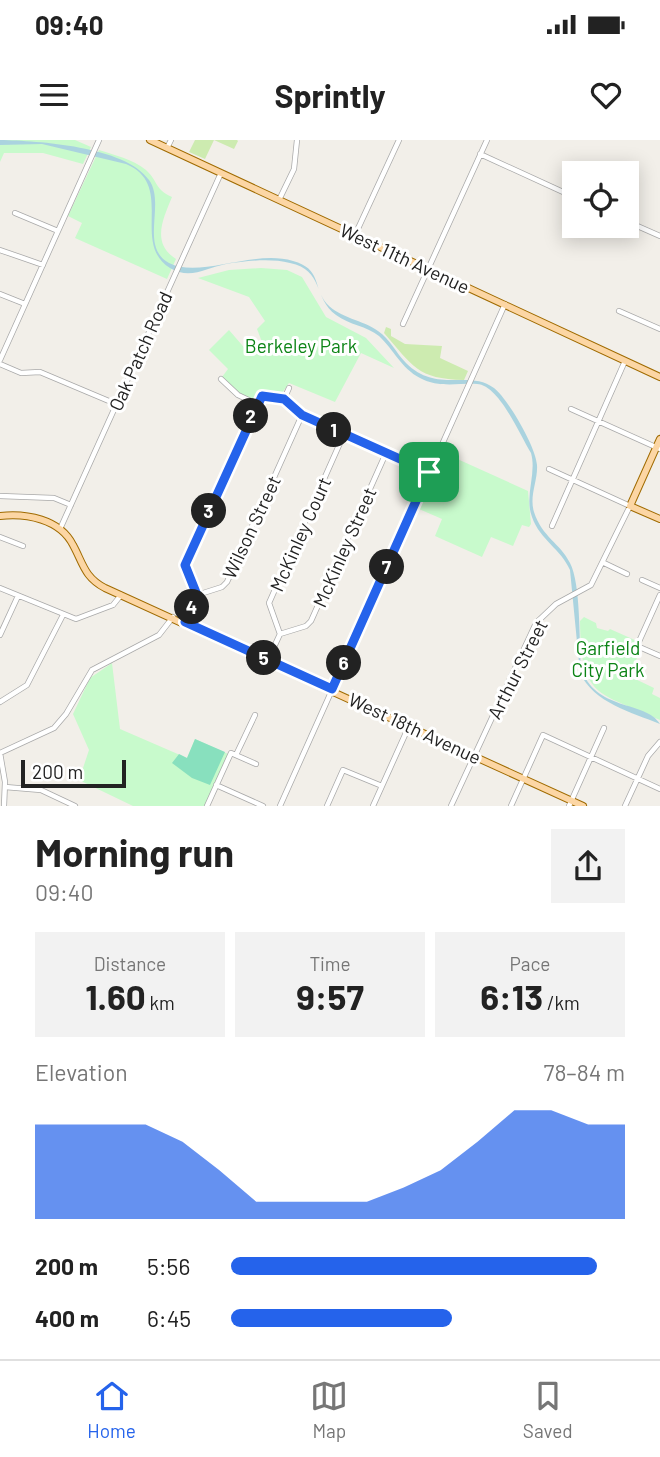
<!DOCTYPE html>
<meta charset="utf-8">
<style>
:root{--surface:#fff;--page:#f2f2f2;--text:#222;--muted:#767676;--line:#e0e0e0;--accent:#2563eb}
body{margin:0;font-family:Barlow,sans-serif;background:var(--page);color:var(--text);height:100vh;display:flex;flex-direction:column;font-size:26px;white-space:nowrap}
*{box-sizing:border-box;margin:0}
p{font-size:23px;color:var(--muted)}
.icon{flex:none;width:38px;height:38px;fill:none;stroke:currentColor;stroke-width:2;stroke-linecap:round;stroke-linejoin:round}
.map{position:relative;height:666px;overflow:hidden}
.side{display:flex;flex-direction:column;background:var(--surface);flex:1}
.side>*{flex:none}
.fabs{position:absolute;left:562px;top:21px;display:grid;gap:14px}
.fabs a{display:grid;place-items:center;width:77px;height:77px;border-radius:0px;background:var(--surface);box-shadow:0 4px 18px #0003;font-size:35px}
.scale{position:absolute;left:21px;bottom:18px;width:105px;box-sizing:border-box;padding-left:7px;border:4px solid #222;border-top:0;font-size:19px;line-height:24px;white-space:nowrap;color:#222;-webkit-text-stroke:5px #fff;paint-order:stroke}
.pin{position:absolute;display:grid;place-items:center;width:60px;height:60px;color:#fff;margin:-30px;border-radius:14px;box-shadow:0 4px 10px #0006}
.km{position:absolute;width:35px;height:35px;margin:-18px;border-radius:50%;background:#222;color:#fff;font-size:19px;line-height:35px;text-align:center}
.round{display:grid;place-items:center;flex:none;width:74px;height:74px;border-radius:0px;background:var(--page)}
.summary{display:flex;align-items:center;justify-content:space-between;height:119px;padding:0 35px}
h1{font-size:38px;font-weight:700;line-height:52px}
.figures{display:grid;grid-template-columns:repeat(3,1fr);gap:10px;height:119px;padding:7px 35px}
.figures div{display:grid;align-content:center;border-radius:0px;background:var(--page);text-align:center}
.figures b{font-size:35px;font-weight:700}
.figures small{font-size:19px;font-weight:400}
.figures p{font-size:19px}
.chart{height:196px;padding:14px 35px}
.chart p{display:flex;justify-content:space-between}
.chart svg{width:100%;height:126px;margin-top:7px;fill:var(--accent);opacity:.7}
ul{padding:0 35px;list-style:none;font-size:23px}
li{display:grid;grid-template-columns:112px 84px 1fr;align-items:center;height:52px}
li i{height:18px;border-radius:9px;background:var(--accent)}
.status{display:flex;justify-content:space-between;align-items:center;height:49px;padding:0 35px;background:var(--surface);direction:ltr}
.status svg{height:19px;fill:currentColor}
header{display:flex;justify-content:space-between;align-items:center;height:91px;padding:0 35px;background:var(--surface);font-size:32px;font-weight:700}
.menu{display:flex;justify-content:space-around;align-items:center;height:98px;border-top:2px solid var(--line);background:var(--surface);font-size:19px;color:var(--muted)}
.menu a{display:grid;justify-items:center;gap:4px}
.menu .selected{color:var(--accent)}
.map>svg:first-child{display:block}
</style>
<div class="status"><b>09:40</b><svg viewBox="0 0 49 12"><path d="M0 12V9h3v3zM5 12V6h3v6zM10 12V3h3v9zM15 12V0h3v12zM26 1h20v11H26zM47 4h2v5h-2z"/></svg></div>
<header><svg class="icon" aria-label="menu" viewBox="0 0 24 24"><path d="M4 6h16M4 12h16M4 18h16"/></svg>Sprintly<svg class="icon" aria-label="heart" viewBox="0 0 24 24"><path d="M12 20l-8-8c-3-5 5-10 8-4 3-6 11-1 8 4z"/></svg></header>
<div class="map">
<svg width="660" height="666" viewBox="0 0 660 666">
<rect width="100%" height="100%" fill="#f2efe9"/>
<!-- grass -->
<path fill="#cdebb0" d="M195,0H237L238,1L234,9L214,0L205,19L189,12Z
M386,187L391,189V196L405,204L442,206L440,218L468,231L464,240C417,239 413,226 384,193Z"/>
<!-- park -->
<path fill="#c8facc" d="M0,0H75L91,7L83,24L43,13H4L0,22Z
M99,10C114,15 133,19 146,30C159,42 154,49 172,57C163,79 151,103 176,119L167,139L75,98L82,83L68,76Z
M261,128L287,130L302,137L326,177L366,198L394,228L361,213L335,262L289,243L280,256L261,253L254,260L238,253L222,237L228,229L209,210L229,190L248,212L262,202L257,189L265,181L249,157L198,138L229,130Z
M444,313L528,351L531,384L529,387L522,385L513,406L491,397L482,417L435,396L442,379L419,369Z
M584,477L596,483L597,488L608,491L610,489L637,501L633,508L640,511L629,536L654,548L652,554L660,558V580C597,551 581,559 580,481Z
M112,523L120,589L187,618L195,599L228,614L205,666H133L79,640L89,610L73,574L90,538Z"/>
<!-- pitch -->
<path fill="#88e0be" d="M195,599L225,612L210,645L192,638L172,623L179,614L187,618Z"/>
<!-- water -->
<path fill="#aad3df" d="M0,0C38,1 125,6 149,40C166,63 139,107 169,123C200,139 253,109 293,121C322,129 312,146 327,164C340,178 363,180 378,191C390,199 396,213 406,223C437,254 469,229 494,248C508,259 536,307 537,325C538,341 529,356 534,372C542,397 560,403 570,423C581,444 579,501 581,527C594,572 646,560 660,584C631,572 594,563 580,533L570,430C561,409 540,400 532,377C524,356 537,334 531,313C520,295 499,245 477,244C457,243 438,248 420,238C401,228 394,210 379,196C367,186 349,185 336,175C313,158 324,130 290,123C270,118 246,121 226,124C206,128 190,140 170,128C130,103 176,45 126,24L42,4L0,5Z"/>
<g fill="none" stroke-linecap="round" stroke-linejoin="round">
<!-- minor casing -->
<g stroke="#a9a9a9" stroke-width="6">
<path id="minor" d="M167,8L171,0
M480,14L574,57
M279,60L294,29L297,0
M15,73L58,91
M626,81L660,96
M355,95L399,0
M0,110L43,125
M0,154L25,164
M619,171L660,189
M403,184L487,0
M0,220L99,0
M0,224L21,233L40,232L116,264
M221,239L238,255L257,264L262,256L284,259L302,275L429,333
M284,259L289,248
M571,269L660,309
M0,356L54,358L71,365
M552,386L625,221
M60,389L221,33
M0,397L23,406
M604,423L627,434
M642,440L660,448
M0,448L76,479L113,465L121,455
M197,455L185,424L257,264
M660,455L637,506L660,516
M185,482L197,455L222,447L227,442L302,275
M280,494L269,463L344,294
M0,495L18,456
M268,520L280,494L306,486L311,481L386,313
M0,562L27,545L63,475
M0,613L54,588L66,574L92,530L159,495L173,477
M0,613L5,642L4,666
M236,615L255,575
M216,645L263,666
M5,647L41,650L75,666
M207,666L231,613L256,624
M280,666L505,164
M327,666L343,630L382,646
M373,666L409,586
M451,666L536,483L556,464L591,445L630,366L549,329
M511,666L543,595L660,649
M569,666L604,588
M625,666L648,616L660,602"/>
</g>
<!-- major casing -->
<g stroke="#a06b00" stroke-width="8">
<path id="major" d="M150,0L660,237
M660,299L630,366L660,379
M0,376C26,373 60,379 73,405C83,423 84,437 105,448L583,666"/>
</g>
<!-- minor -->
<use href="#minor" stroke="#fff" stroke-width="4.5"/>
<!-- major -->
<use href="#major" stroke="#fcd6a4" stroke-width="6"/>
</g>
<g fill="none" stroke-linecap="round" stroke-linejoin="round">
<!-- route casing -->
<g stroke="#fff" stroke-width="14">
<path id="route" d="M262,256L284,259L302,275L429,332L332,549L185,482L197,455L185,425Z"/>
</g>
<!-- route -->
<use href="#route" stroke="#2563eb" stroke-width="9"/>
</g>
<g text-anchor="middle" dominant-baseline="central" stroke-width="6" stroke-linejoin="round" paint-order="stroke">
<!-- street labels -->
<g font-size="19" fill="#222" stroke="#fff">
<text transform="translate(405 118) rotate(25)">West 11th Avenue</text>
<text transform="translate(140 211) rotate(-66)">Oak Patch Road</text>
<text transform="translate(251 387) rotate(-65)">Wilson Street</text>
<text transform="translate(300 394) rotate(-66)">McKinley Court</text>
<text transform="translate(344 407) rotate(-66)">McKinley Street</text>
<text transform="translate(517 529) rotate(-63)">Arthur Street</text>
<text transform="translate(415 588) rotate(25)">West 18th Avenue</text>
</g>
<!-- park labels -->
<g font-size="19" fill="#0c8416" stroke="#fff">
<text x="301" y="205">Berkeley Park</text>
<text x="608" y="507">Garfield<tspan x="608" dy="22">City Park</tspan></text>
</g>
</g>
</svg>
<div class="fabs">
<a><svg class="icon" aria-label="locate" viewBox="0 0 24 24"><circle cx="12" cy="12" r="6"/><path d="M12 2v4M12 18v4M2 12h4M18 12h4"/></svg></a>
</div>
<div class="scale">200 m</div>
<div class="pin" style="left:429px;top:332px;background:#1e9e55"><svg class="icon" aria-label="arrive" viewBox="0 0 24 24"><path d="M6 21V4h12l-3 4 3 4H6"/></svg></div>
<b class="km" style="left:334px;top:290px">1</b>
<b class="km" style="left:251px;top:276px">2</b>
<b class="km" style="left:209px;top:371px">3</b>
<b class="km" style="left:192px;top:467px">4</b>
<b class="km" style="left:264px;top:518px">5</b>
<b class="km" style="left:344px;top:523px">6</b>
<b class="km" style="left:387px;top:427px">7</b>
</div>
<section class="side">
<div class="summary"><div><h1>Morning run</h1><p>09:40</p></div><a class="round"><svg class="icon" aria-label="share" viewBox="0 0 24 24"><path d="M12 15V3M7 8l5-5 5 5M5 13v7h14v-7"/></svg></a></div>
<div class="figures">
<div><p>Distance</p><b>1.60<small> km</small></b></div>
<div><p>Time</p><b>9:57</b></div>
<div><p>Pace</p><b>6:13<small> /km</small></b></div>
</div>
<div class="chart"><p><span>Elevation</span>78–84 m</p>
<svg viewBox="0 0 160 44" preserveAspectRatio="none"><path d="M0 44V11L10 11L20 11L30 11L40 17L50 27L60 38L70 38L80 38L90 38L100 33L110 27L120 17L130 6L140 6L150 11L160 11V44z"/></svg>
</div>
<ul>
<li><b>200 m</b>5:56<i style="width:93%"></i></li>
<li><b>400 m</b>6:45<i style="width:56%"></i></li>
</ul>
</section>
<nav class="menu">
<a class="selected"><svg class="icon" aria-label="home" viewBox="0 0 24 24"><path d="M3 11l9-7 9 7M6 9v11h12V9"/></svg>Home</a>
<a><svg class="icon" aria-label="map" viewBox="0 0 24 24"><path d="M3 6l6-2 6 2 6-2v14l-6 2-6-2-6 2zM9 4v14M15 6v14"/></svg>Map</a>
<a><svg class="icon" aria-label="saved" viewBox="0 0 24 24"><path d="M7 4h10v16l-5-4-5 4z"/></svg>Saved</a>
</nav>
